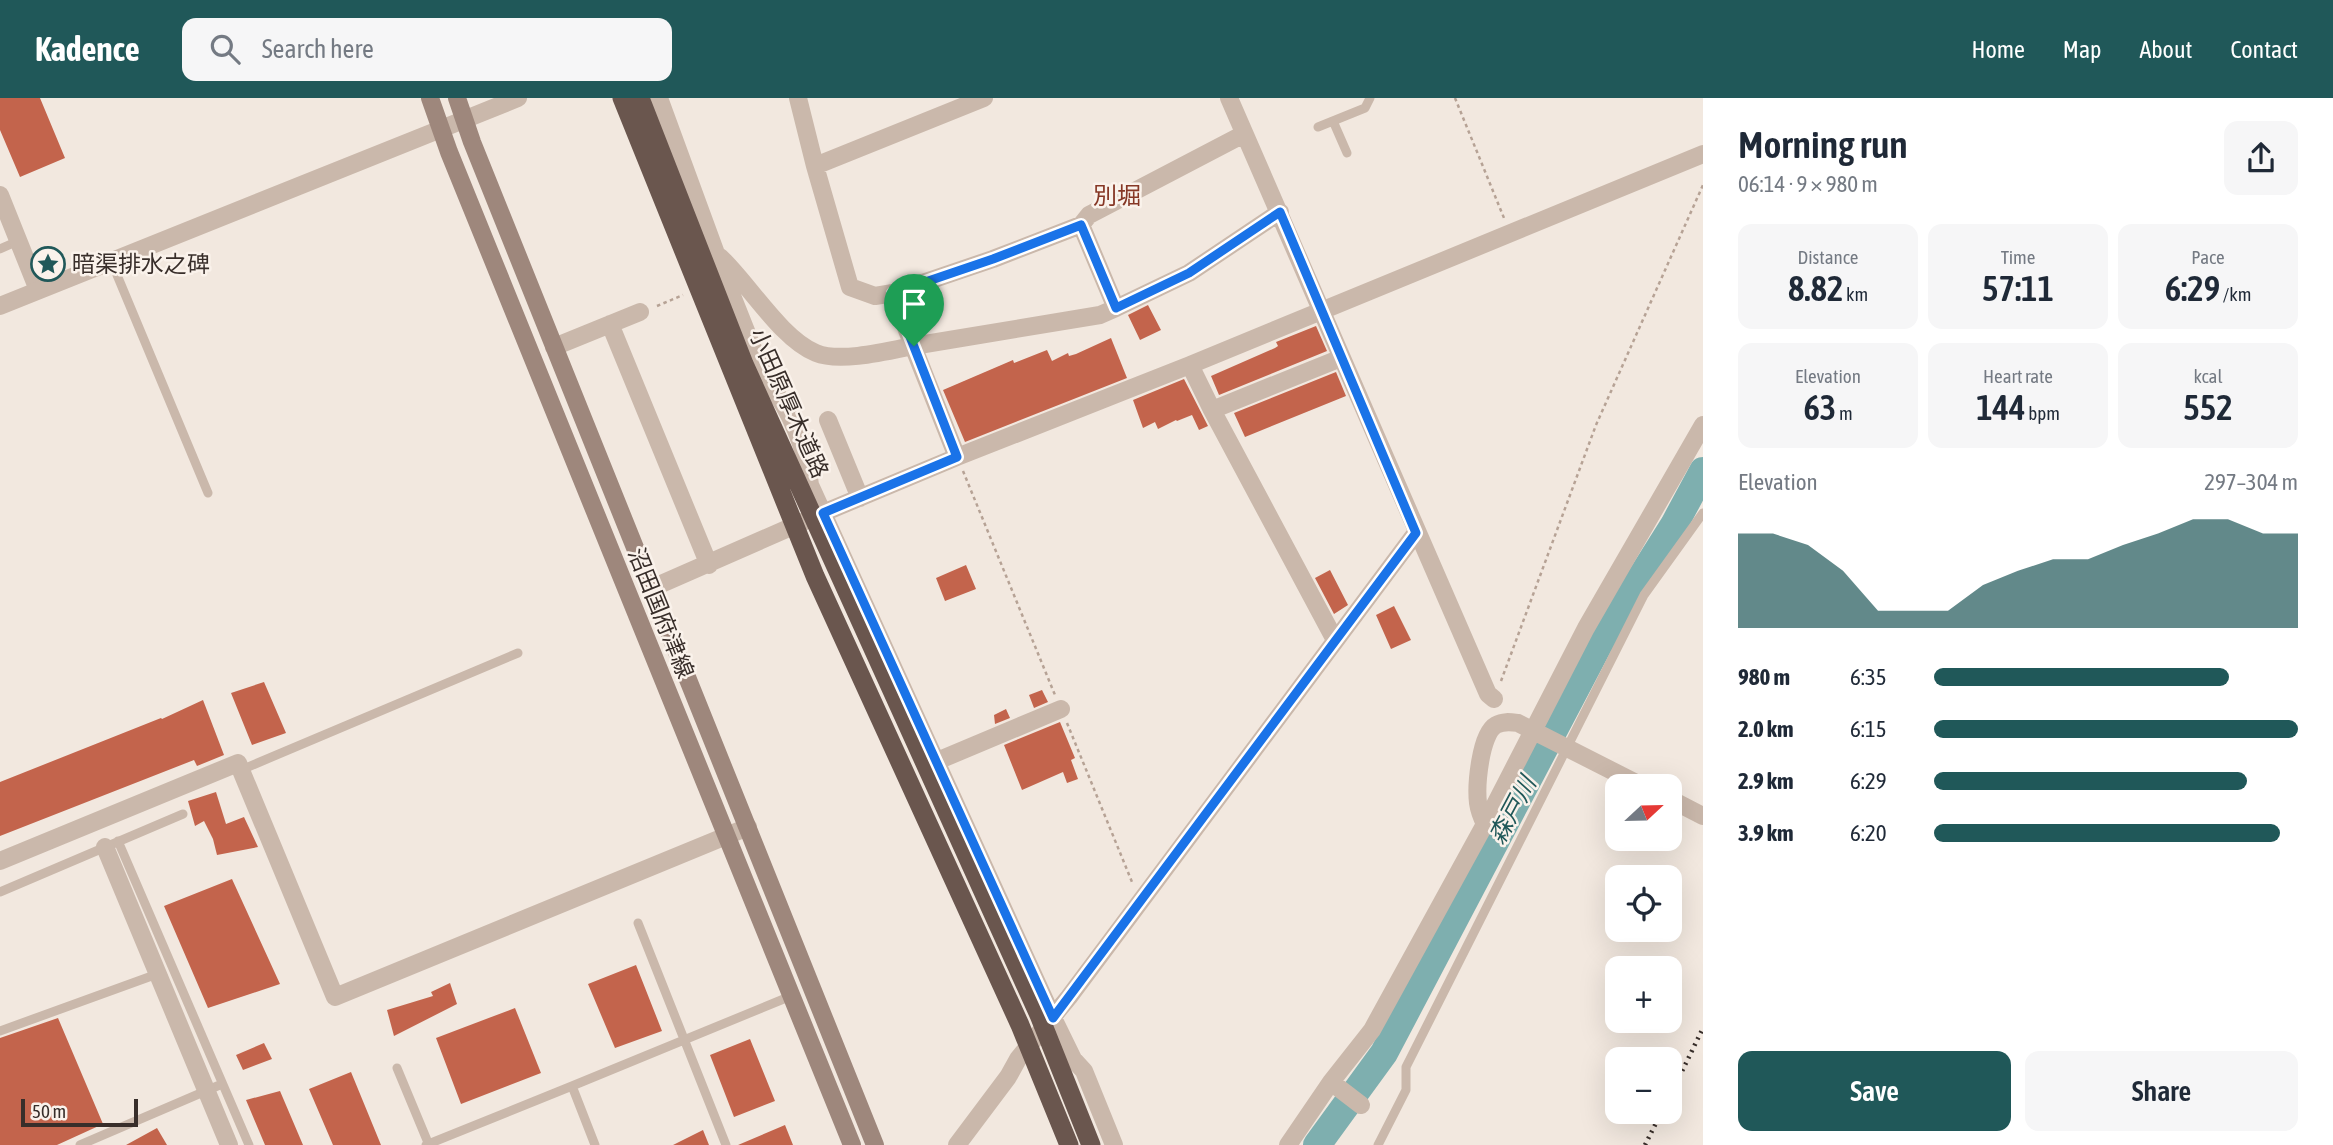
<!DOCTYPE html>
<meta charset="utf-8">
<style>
:root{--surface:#fff;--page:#f6f6f7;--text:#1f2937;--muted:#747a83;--accent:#205859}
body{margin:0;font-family:"Asap Condensed","Noto Sans JP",sans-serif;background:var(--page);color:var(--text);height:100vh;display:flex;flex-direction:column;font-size:26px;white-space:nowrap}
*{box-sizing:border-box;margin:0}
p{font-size:23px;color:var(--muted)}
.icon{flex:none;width:38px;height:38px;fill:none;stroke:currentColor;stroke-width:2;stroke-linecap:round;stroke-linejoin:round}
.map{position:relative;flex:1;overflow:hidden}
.details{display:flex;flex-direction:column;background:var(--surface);width:630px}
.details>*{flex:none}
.needle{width:46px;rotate:68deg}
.controls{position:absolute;left:1605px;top:676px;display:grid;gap:14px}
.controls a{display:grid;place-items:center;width:77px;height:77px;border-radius:14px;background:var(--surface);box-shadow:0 7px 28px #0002;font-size:35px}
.scale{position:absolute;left:21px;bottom:18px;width:117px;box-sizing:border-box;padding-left:7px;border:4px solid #382e2a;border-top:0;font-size:19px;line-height:24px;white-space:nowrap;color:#382e2a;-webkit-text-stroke:5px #faf2eb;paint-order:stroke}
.pin{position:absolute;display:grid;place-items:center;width:60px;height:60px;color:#fff;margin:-72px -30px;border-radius:50% 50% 50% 0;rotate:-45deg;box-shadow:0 0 7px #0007}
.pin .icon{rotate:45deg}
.round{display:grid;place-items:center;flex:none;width:74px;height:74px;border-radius:14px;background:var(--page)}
.headline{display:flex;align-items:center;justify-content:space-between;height:119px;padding:0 35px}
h1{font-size:38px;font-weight:600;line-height:52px}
.metrics{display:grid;grid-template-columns:repeat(3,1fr);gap:10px;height:119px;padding:7px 35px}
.metrics div{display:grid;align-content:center;border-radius:14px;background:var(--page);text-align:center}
.metrics b{font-size:35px;font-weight:600}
.metrics small{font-size:19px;font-weight:400}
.metrics p{font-size:19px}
.chart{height:196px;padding:14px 35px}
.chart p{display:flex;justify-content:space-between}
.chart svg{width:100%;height:126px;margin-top:7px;fill:var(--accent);opacity:.7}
.primary-button{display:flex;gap:14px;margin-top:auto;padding:14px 35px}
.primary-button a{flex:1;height:80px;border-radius:14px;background:var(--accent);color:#fff;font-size:28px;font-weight:600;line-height:80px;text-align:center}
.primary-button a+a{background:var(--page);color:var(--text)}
ul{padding:0 35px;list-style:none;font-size:23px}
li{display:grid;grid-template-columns:112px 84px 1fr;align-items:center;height:52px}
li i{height:18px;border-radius:9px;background:var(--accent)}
header{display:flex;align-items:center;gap:42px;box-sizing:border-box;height:98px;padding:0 35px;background:var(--accent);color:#fff}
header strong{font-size:33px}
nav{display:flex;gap:38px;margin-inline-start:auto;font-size:24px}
.search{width:490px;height:63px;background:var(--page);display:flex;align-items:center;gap:18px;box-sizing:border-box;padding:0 24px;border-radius:14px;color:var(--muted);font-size:26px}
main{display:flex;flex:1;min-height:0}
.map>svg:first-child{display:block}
</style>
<header>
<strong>Kadence</strong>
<div class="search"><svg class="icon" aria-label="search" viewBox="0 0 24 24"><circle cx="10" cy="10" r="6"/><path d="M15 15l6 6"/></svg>Search here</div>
<nav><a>Home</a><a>Map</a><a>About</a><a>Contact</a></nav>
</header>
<main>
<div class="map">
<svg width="1703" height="1047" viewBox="0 0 1703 1047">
<rect width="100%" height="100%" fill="#f2e8df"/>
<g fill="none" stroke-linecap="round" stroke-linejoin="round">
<!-- river -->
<path stroke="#7eafaf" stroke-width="28" d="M1317,1047L1384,955L1599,546L1674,427L1703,373"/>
</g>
<!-- building -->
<path fill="#c3644c" d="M0,0H40L65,60L20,79L0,32Z
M1148,207L1161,232L1140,242L1128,217Z
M1316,228L1327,253L1219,297L1211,278L1275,250L1278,248L1276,244Z
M1111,240L1127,280L965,344L943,292L1013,262L1014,265L1047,252L1052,263L1068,255L1069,258L1076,256Z
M1336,274L1346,298L1245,339L1234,315Z
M1184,281L1208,328L1199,332L1192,317L1177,323L1176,322L1158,331L1155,324L1143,330L1133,302Z
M966,467L976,491L945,503L936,480Z
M1330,472L1348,507L1334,516L1315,480Z
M1394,508L1411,542L1391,551L1376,517Z
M264,584L286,635L252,647L231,595Z
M1042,592L1048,604L1034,610L1029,597Z
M203,602L224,657L197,668L194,662L0,738V684L161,620L162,621Z
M1006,611L1010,620L995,626L994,617Z
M1060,624L1075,660L1071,662L1078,681L1067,685L1063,674L1022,692L1004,647Z
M216,694L226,726L244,719L258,749L217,757L213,741L204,723L195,728L188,703Z
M232,781L280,886L208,910L164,808Z
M636,867L662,933L615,950L588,886Z
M450,885L457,906L394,938L387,912L433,898L431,894Z
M515,910L541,975L461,1006L436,940Z
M58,920L103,1026L57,1047H0V940Z
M750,941L775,1003L734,1019L710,957Z
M264,945L272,961L243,972L236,957Z
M351,974L381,1047H333L309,991Z
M280,993L303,1047H265L246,1002Z
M785,1027L793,1047H738Z
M157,1030L167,1047H126Z
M703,1032L709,1047H673Z"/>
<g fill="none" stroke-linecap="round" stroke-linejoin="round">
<!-- path -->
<path stroke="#b6a295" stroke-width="2.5" stroke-dasharray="3.5 3.5" stroke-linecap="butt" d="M1455,0L1504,120
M657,208L683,197
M963,373L1055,597
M1501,583L1596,327L1703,87
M1067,625L1132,784"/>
<!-- service -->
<path stroke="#cab8ab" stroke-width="9" d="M1333,23L1347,55
M1318,29L1365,10L1370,0
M0,151L18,143
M117,177L208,395
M241,672L518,555
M118,743L249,1047
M0,794L183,716
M638,825L726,1047
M0,933L160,875
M397,970L429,1047
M80,1047L222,986
M426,1047L572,988
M595,1047L572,988L791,898
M1378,1047L1406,992V969L1644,497L1703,415"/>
<!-- minor -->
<path stroke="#cab8ab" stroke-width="18" d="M659,0L725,180L766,283C790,308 807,354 810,387L1053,920L1073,961L1084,973L1114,1047
M798,0L815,68
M984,0L815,68L850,189L875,198L893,195L993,161L1081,127L1089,117L1244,36
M1229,0L1488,596L1494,601
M441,31L518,0
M0,97L38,192
M1081,127L1116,210L1100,217L913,248L957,359L1190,267L1212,312L1341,260
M720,159C748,185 781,241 816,255C840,265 888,253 913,248L893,195
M1116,210L1189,175L1280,114
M610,226L709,467
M554,249L640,214
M1190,267L1703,56
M1212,312L1335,542
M828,322L860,400
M652,490L823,415L957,359
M937,663L1061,611
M1670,701L1703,718
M1485,726L1586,530L1703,327
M105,749L229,1047
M0,763L238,665L335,899L748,729
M1331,984L1361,1007
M957,1047L1008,979L1018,961L1069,899L1416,435
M1288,1047L1331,984L1372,932L1485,726C1482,720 1479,712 1478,705C1476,688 1480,636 1496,627C1503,623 1510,624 1518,625L1642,688"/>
<!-- tertiary -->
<path stroke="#cab8ab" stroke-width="18" d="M0,208L441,31"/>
<!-- secondary -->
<path stroke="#9e877c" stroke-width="18" d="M430,0L449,54L852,1047
M457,0L472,44L875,1047"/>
<!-- trunk -->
<path stroke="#6a564e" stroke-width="19" d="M622,0L815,478L1020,927L1069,1047
M640,0L744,266L1039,917L1091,1047"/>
<!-- rail -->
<path stroke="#382e2a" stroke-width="4.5" stroke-dasharray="2 5" stroke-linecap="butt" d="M1670,998L1703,930
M1645,1047L1662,1013"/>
</g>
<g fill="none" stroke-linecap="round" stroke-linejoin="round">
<!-- route casing -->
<g stroke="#fff" stroke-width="14">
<path id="route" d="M1280,114L1416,435L1053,920L823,415L957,359L893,195L993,161L1081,127L1116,210L1189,175Z"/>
</g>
<!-- route -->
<use href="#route" stroke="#1a73e8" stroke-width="9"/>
</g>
<!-- icons -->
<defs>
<g id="sight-ring" transform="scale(1.75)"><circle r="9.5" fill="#faf2eb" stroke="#205859" stroke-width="1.5"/><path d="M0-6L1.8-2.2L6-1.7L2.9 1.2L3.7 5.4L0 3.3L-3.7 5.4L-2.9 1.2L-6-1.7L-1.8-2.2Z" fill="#205859"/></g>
</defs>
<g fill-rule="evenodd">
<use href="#sight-ring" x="48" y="166"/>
</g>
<g text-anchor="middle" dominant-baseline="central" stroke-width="5" stroke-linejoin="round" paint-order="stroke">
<!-- poi labels -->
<g font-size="23" fill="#382e2a" stroke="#faf2eb" text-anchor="start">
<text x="72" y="166">暗渠排水之碑</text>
</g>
<!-- street labels -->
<g font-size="23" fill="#382e2a" stroke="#faf2eb">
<text transform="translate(789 305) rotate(66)">小田原厚木道路</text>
<text transform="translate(661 515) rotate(68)">沼田国府津線</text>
</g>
<!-- neighbourhood labels -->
<g font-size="24" fill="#863725" stroke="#faf2eb">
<text x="1117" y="97">別堀</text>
</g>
<!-- water labels -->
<g font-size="24" font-style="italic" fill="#205859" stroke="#faf2eb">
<text transform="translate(1512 712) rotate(-62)">森戸川</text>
</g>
</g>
</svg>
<div class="controls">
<a><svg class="needle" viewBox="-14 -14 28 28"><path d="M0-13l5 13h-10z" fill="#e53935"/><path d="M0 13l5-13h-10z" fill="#747a83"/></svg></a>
<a><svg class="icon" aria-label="locate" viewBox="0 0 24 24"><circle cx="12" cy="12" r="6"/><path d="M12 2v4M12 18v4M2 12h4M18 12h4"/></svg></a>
<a>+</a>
<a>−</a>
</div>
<div class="scale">50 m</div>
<div class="pin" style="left:914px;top:248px;background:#1e9e55"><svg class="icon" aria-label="arrive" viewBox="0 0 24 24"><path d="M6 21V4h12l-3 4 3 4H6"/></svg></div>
</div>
<section class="details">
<div class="headline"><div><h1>Morning run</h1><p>06:14 · 9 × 980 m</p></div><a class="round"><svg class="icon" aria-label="share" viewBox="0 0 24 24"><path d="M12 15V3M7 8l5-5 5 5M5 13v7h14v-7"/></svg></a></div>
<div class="metrics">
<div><p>Distance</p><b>8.82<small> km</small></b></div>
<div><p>Time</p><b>57:11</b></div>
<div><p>Pace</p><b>6:29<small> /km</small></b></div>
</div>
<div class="metrics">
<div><p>Elevation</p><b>63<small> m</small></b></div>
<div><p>Heart rate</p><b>144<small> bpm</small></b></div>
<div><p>kcal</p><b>552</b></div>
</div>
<div class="chart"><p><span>Elevation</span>297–304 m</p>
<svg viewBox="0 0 160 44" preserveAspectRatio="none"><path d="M0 44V11L10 11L20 15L30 24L40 38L50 38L60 38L70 29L80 24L90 20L100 20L110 15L120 11L130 6L140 6L150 11L160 11V44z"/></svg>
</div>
<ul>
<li><b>980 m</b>6:35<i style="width:81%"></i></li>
<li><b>2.0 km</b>6:15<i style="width:100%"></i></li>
<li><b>2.9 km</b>6:29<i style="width:86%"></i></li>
<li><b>3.9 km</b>6:20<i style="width:95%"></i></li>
</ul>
<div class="primary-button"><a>Save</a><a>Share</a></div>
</section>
</main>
